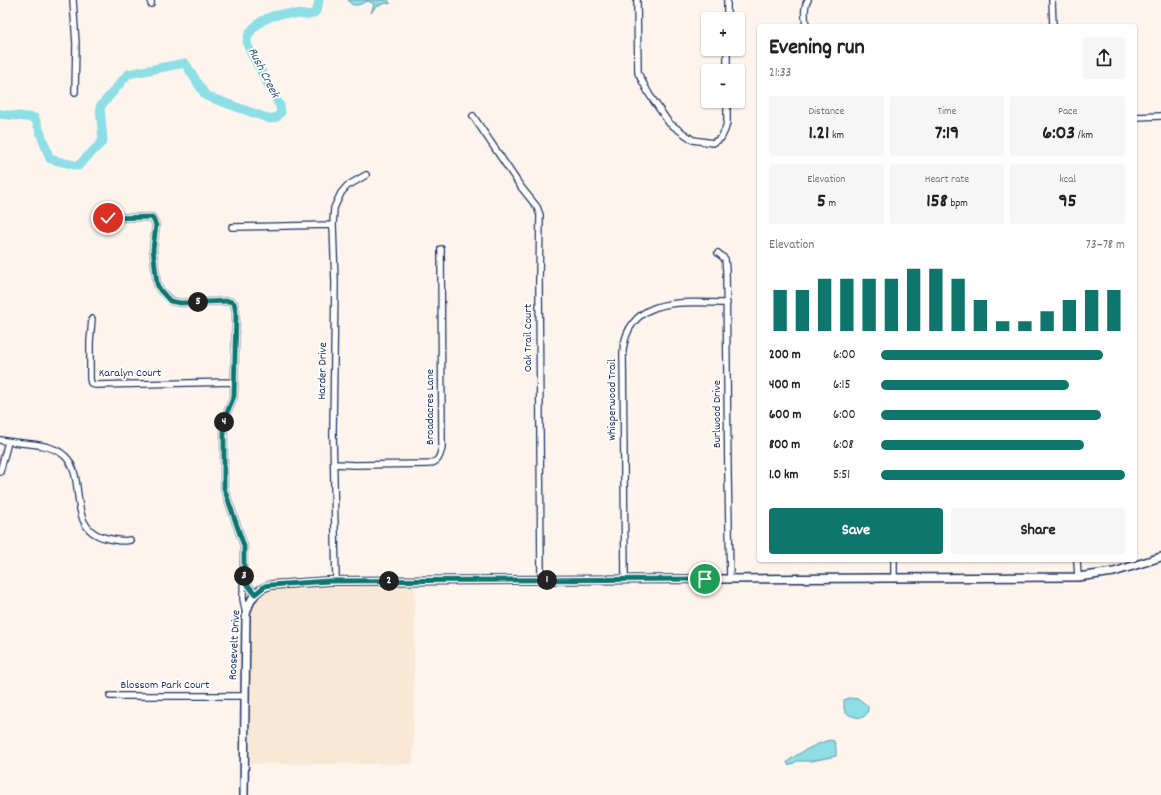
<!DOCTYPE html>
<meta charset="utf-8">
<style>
:root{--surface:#fff;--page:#f6f6f6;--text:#222;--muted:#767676;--accent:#0f766e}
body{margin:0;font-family:Dekko,sans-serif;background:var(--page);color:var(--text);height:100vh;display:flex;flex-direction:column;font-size:15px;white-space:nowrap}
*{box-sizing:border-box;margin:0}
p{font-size:13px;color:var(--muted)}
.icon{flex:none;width:22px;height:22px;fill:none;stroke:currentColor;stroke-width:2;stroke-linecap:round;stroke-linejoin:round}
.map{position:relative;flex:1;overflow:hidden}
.drawer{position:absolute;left:757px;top:24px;width:380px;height:538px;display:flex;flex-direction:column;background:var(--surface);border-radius:4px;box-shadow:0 1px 3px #0004}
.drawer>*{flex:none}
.controls{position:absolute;left:701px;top:12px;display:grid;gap:8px}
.controls a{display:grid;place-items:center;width:44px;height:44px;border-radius:4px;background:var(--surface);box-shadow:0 1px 3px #0004;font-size:20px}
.pin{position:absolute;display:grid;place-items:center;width:34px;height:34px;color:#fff;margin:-17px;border:2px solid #fff;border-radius:50%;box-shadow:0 1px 4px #0007}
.km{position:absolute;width:20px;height:20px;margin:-10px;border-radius:50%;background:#222;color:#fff;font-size:11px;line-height:20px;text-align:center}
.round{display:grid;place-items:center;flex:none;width:42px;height:42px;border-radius:4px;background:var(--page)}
.head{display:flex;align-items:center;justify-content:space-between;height:68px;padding:0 12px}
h1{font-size:22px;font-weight:700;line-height:30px}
.figures{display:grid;grid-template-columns:repeat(3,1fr);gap:6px;height:68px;padding:4px 12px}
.figures div{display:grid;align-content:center;border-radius:4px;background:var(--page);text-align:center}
.figures b{font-size:20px;font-weight:700}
.figures small{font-size:11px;font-weight:400}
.figures p{font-size:11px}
.chart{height:112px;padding:8px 12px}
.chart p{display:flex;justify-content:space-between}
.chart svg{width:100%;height:72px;margin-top:4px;stroke:var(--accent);stroke-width:6}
.cta{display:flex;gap:8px;margin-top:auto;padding:8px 12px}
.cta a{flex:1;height:46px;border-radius:4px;background:var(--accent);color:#fff;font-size:16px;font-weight:700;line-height:46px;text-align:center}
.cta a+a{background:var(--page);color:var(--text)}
ul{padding:0 12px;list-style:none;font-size:13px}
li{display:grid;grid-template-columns:64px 48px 1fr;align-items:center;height:30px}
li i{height:10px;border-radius:5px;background:var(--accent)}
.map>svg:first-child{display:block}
</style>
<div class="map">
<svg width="1161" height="795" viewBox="0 0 1161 795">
<rect width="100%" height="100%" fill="#fdf5ed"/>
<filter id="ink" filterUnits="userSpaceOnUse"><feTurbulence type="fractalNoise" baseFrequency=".025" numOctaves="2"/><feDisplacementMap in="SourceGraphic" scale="8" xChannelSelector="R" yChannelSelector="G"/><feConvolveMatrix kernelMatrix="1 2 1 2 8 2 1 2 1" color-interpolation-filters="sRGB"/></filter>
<g filter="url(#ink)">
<!-- built -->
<path fill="#fae8d7" d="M415,585L413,764H251L248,616L254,604L260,594L272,589L285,586Z"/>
<!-- water -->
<path fill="#8ddee5" stroke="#5f98af" d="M348,0H388L390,3V4L387,3L376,6L371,13L374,4L368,1C362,3 358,7 351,4Z
M849,698L859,699L868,706C869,721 856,719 846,713L844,709V700Z
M829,740L834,741L836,748V756L812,761H797L789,766L787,762C800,752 814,745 829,740Z"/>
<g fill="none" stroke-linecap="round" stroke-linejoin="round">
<!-- river -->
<path stroke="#8ddee5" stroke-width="9" d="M0,114L35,118L50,159L78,166L103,141L100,107L128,74L185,63L206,96L270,119L277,117L281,112L280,106L251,53C249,49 247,45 247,41C248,28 266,17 277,15C287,12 298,15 309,15C317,13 318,8 319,0"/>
<!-- minor casing -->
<g stroke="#1b2f5e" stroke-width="8">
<path id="minor" d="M73,0L76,44L75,92
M637,0L638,73L649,94L669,123L693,140L713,143L721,138L725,130L727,122V101
M727,0V19
M1052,0L1053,26
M151,4V0
M806,26C805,18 803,7 808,0
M727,71V49
M473,116L521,187L537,207L540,215L539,281L541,580
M1135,117L1161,116
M108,218L152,217L156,225L153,249L157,284L160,290L171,301L180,303L229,301L234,303L236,313L234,396L224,420V488L244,546L243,599L246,614
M232,227L333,225
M718,253L725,259L726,270L728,475L730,579
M92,319L90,342V379L91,383L95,385L234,382
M0,440C21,445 48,441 65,456C88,478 65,529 106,538C115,540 121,542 130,540
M334,464L355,465L429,464C439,461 439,458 442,448L441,249
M0,472L8,442
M894,560V578
M1077,560L1078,577
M245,577L248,585L255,594
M625,579L623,350C630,294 686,303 727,303
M336,581L333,432L335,282L333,225L334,208L341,193L347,186L366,175
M110,696H244"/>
</g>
<!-- tertiary casing -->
<g stroke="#1b2f5e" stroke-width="10">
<path id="tertiary" d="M244,795L246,614C250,599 256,589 271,585L329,581L1078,577L1114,572L1161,557"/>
</g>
<!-- minor -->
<use href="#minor" stroke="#fff" stroke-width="5.5"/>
<!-- tertiary -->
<use href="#tertiary" stroke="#fff" stroke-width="7"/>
</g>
</g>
<g fill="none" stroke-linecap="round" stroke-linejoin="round" filter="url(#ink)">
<!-- route casing -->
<g stroke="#fff" stroke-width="8">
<path id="route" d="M108,218L152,217L156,225L153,249L157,284L160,290L170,301L180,303L229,301L234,303L236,313L234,396L224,420V488L244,546V575L248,585L255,594L265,586L271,585L329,581L705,579"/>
</g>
<!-- route -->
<use href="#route" stroke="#0f766e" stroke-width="5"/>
</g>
<g text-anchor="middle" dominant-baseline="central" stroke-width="3.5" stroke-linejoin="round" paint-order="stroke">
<!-- street labels -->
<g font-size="12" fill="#1b2f5e" stroke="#fff">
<text transform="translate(528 338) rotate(-90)">Oak Trail Court</text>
<text transform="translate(323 371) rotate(-89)">Harder Drive</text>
<text x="130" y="373">Karalyn Court</text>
<text transform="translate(612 400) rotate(-90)">Whisperwood Trail</text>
<text transform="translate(430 407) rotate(-90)">Broadacres Lane</text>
<text transform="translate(717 414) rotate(-90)">Burlwood Drive</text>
<text transform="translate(235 645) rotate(-87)">Roosevelt Drive</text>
<text x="165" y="685">Blossom Park Court</text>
</g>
<!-- water labels -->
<g font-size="13" font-style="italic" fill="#385b80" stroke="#fff">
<text transform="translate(263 73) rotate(63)">Rush Creek</text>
</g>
</g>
</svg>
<div class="controls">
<a>+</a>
<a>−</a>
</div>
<div class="pin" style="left:705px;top:579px;background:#1e9e55"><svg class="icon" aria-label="arrive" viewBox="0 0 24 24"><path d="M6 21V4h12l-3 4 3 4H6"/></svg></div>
<div class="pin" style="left:108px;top:218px;background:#d93025"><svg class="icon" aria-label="check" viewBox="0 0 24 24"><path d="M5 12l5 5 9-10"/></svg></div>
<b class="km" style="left:547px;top:580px">1</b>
<b class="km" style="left:389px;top:581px">2</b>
<b class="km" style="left:244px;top:576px">3</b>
<b class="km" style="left:224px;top:422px">4</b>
<b class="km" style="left:198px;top:302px">5</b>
<section class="drawer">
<div class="head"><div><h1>Evening run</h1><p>21:33</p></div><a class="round"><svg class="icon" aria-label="share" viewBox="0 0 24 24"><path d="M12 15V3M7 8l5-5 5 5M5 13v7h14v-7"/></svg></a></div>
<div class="figures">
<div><p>Distance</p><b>1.21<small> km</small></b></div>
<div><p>Time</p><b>7:19</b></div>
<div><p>Pace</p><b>6:03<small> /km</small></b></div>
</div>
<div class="figures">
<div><p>Elevation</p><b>5<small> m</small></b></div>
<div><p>Heart rate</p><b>158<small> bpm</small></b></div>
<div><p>kcal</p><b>95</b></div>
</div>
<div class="chart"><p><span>Elevation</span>73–78 m</p>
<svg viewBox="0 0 160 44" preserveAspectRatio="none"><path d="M5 44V19M15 44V19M25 44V12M35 44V12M45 44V12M55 44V12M65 44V6M75 44V6M85 44V12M95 44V25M105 44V38M115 44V38M125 44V32M135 44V25M145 44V19M155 44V19"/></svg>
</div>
<ul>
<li><b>200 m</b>6:00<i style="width:91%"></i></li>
<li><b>400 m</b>6:15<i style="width:77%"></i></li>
<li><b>600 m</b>6:00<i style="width:90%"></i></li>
<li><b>800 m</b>6:08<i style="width:83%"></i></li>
<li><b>1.0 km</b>5:51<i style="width:100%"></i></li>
</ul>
<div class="cta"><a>Save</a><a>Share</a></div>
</section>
</div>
